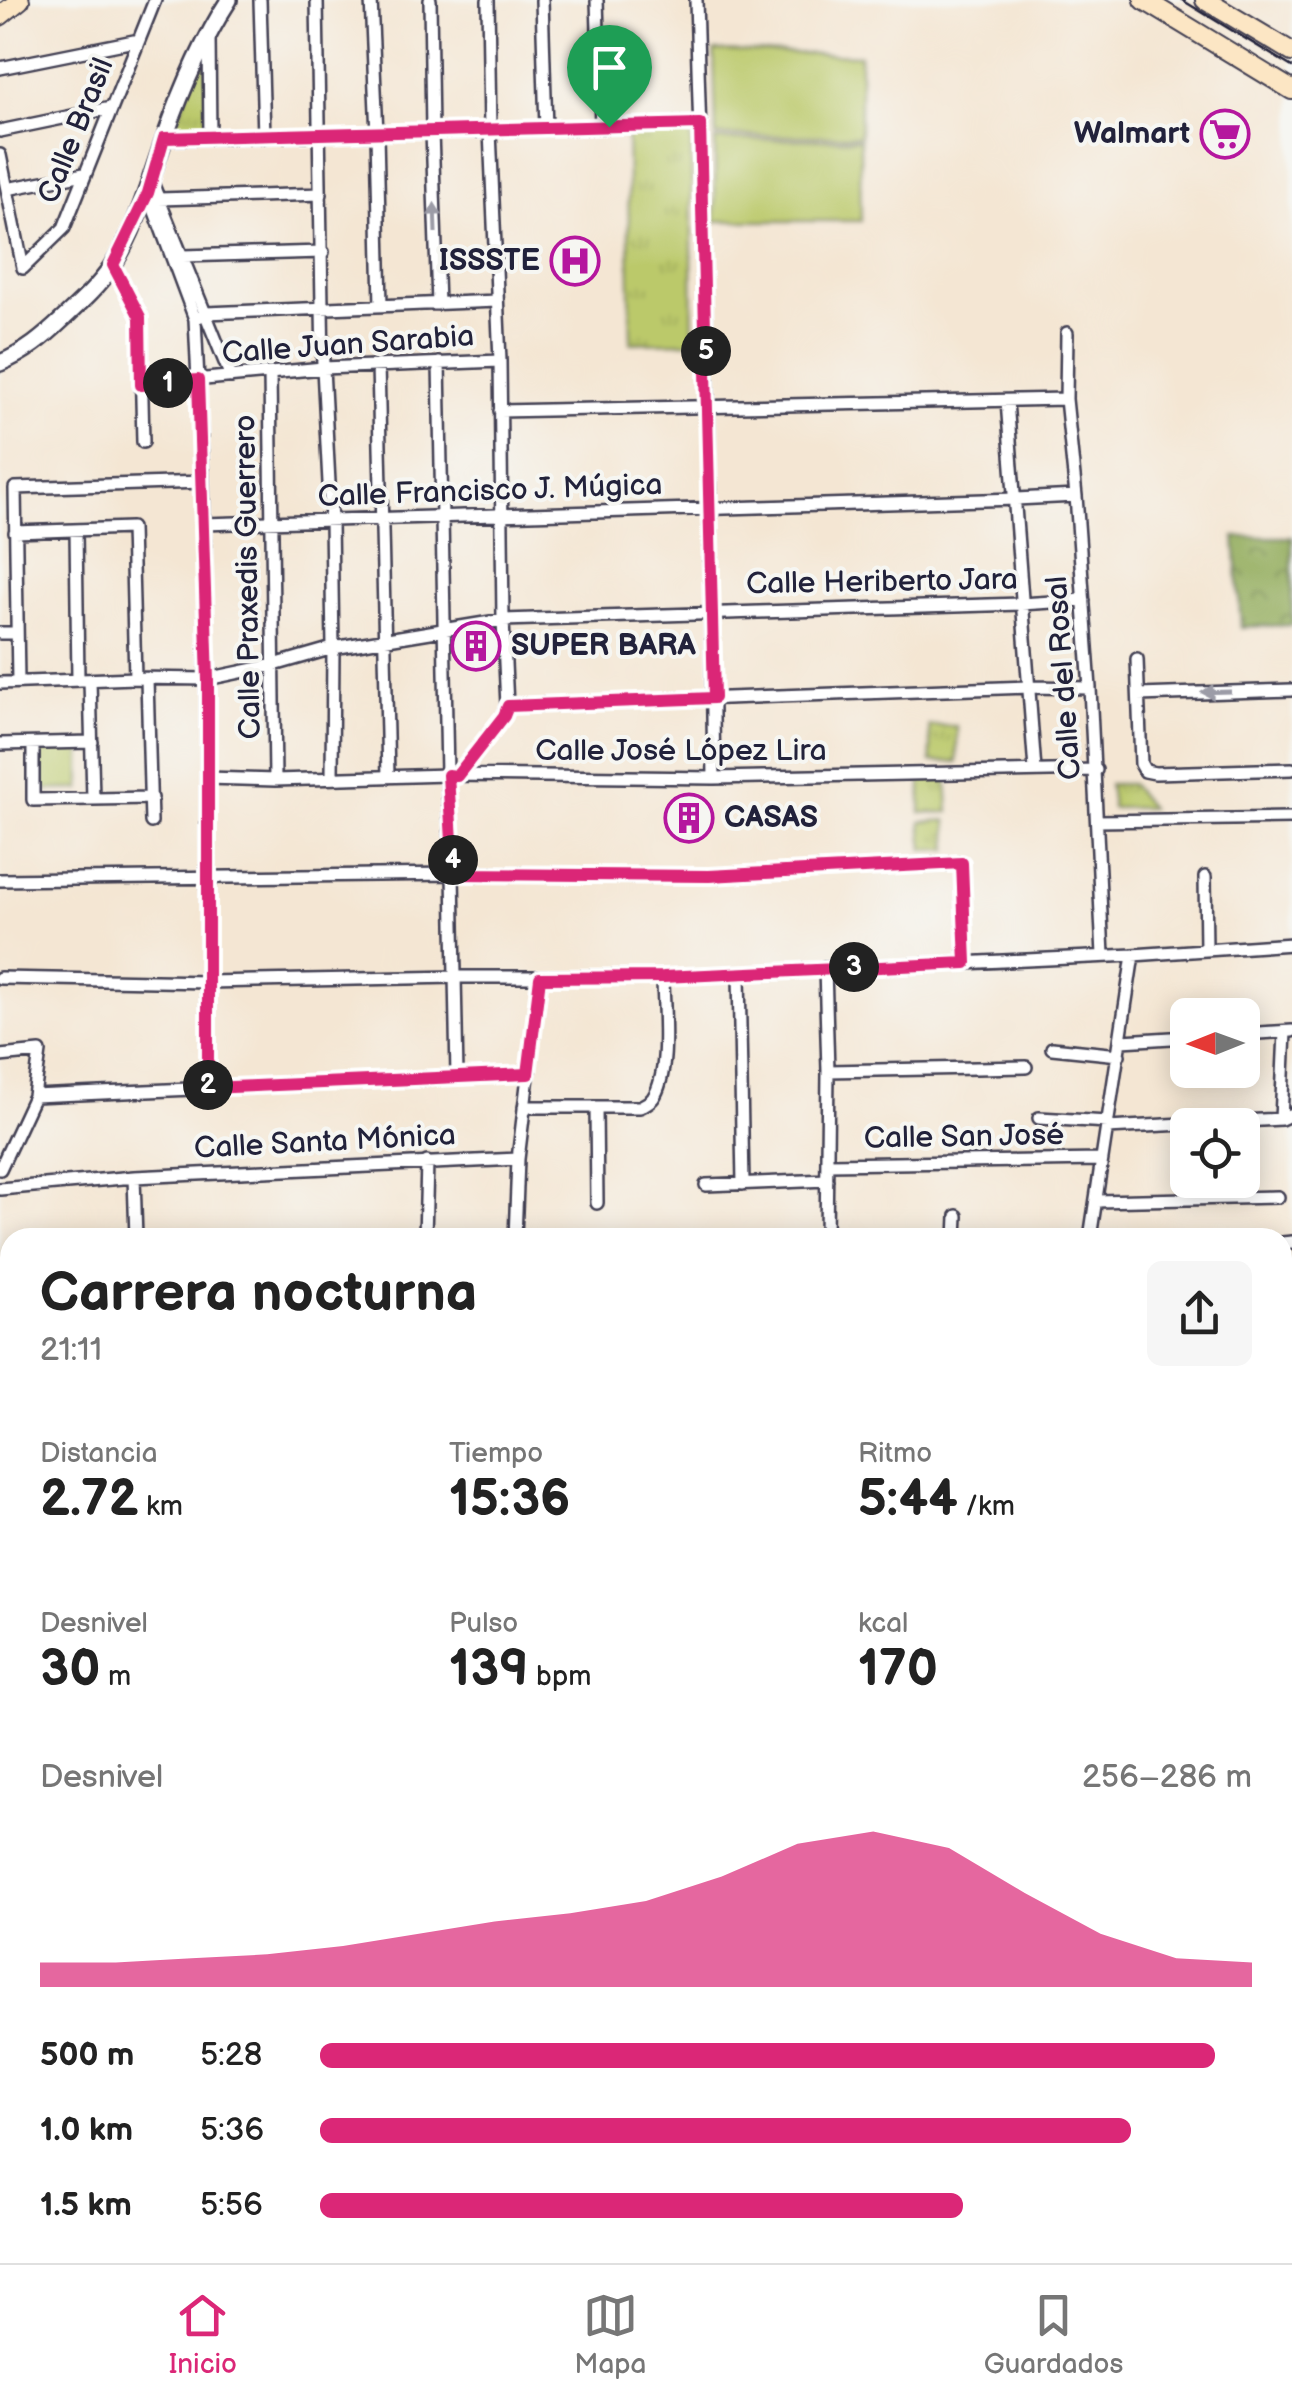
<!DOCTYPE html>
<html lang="es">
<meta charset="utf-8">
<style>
:root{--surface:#fff;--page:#f6f6f6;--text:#222;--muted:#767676;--line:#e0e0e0;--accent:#db2777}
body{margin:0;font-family:"Balsamiq Sans",sans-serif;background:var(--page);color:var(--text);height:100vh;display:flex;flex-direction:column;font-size:38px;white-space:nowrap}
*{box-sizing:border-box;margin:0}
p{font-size:32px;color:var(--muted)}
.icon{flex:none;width:55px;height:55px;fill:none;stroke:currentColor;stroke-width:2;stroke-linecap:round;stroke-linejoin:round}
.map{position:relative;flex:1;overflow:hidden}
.details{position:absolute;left:0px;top:1228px;width:1292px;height:1038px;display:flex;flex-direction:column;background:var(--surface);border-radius:30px 30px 0 0;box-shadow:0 5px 25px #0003}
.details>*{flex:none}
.needle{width:65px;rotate:269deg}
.controls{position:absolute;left:1170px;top:998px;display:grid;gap:20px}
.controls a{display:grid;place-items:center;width:90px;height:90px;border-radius:15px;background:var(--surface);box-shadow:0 5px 25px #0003;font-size:50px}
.pin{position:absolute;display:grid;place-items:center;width:85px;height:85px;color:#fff;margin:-102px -42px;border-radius:50% 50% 50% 0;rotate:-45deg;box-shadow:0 0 10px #0007}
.pin .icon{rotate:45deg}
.km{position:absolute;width:50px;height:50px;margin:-25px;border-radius:50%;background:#222;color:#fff;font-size:28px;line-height:50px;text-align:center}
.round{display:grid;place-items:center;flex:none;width:105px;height:105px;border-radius:15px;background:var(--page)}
.summary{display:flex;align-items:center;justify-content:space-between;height:170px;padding:0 40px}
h1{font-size:55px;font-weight:600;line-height:75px}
.figures{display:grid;grid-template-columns:repeat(3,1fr);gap:15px;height:170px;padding:10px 40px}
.figures div{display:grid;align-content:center}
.figures b{font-size:50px;font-weight:600}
.figures small{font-size:28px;font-weight:400}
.figures p{font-size:28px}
.chart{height:280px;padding:20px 40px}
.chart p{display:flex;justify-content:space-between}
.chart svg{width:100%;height:180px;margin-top:10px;fill:var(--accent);opacity:.7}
ul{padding:0 40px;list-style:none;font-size:32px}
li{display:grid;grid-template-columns:160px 120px 1fr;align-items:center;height:75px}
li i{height:25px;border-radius:12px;background:var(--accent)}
.tab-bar{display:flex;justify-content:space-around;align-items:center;height:140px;border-top:2px solid var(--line);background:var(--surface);font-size:28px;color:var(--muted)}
.tab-bar a{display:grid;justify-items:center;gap:5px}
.tab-bar .current{color:var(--accent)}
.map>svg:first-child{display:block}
</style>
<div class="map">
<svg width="1292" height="2263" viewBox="0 0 1292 2263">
<defs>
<pattern id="forest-crowns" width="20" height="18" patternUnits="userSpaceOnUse" patternTransform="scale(2.5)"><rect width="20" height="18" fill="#94ad5f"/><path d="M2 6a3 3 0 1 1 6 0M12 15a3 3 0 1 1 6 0" fill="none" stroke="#788c50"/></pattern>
<pattern id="park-tufts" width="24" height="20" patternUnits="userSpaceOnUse" patternTransform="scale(2.5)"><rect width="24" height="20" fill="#bbc96b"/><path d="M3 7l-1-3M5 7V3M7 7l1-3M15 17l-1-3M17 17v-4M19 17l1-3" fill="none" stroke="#a0ac5e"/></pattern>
</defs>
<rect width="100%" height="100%" fill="#f6f6f2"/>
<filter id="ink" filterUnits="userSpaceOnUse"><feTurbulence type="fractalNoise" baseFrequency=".01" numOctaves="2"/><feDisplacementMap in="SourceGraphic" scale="20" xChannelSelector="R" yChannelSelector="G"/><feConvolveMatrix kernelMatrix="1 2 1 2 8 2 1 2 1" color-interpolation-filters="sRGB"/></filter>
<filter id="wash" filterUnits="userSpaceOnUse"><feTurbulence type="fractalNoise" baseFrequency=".0048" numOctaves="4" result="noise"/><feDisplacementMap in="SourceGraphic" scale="40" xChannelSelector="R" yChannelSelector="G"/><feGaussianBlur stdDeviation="2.25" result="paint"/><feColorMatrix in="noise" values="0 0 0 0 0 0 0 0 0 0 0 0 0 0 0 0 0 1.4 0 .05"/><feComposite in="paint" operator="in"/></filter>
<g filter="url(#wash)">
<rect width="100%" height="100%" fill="#f4e6d3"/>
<!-- forest -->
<path fill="url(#forest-crowns)" stroke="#5b684d" stroke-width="2.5" d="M1235,537H1292V625L1241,627Z"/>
<!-- park -->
<path fill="url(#park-tufts)" stroke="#6e7653" stroke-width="2.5" d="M207,41L206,126L174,127Z
M691,125L693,342L631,343L627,127Z
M929,726H957V762H931Z
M921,776L947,777L949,812L921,813Z
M1109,784H1131L1150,808H1112Z
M947,820L949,849L924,850L921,822Z
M0,2148L10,2149V2255H276L292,2263H0Z"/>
<!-- garden -->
<path fill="#bbc96b" stroke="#6e7653" stroke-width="2.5" d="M714,51L860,55V136H716Z
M860,139L861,221H715V140Z
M81,744V789L36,790L35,745Z"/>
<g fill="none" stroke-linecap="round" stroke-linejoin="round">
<!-- river -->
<path stroke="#6ba2d9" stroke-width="18" d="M0,2122L10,2124
M280,2255L299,2263"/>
</g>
</g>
<g filter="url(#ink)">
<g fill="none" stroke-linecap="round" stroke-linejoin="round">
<!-- minor casing -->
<g stroke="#423f52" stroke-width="16">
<path id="minor" d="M260,0L264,137
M317,0L323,368L331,521L333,648L332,777
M371,0L377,134L381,306
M430,0L432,132L438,304
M542,0L546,129
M597,0L601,127
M696,0L708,406L714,778
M209,36L210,138
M0,68L139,40
M0,131L111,108
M164,139L700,124
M0,155L23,268
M153,185L231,377
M7,189L84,174
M148,193L195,319L203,482L207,679L208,1088
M159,199L321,194
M177,260L183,256L323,252
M113,265L140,317L143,442
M23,268L64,228L155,0
M195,319L206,313L497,301
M1067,333L1066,399L1076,496L1090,688L1103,955
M439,363L447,775L453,874L457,1076
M378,365L388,776
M270,373L275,780
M141,385L323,368L500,361
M1007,401L1035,770
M500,411L1066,399
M204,524L1016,499L1076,496
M76,530L78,680
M15,532L131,528L135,678
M0,633H17
M1137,659L1141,764L1145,771L1155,773L1292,769
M147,679L151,822
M90,680L93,799
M18,682L15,488L203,482
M0,683L135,678L207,679L274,665L333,648L503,620L1021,604L1084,600
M1139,695L1292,690
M507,706L1029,687L1090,688
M0,744L92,742
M33,744V800L152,798
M457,775L504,716L507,706L503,620L500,361L490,131L488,0
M207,778L275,780L447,775L714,778L1096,770
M1097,821L1292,818
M1205,877L1206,950
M0,880L453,874L709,876L962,863L966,963
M825,968L828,1071L826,1238
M739,974L743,1184
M0,978L208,982L457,977H663L1133,955L1292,944
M1242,1034L1292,1031
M1122,1041L1188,1037
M1052,1048L1119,1055
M0,1056L40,1052L34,1096L0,1169
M828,1071L1026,1067
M34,1096L528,1074
M524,1107H640C645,1104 650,1102 653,1098C671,1072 663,1008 663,977
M596,1107L597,1203
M1039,1118L1108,1122
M1281,1119L1285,1032
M1107,1128L1281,1119L1292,1114
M828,1164L1101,1160
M134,1177L136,1238
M706,1185L827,1180
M0,1189L134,1177L518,1159
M1096,1201L1278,1197
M425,1238L427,1162
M515,1238L518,1159L540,977
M956,1238L957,1216
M1090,1238L1133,955
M1282,1243L1292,1242
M0,1278L10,1277
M1282,1315H1292
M0,1379H10
M0,1465L10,1466
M1282,1493L1292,1492
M1282,1573H1292
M1282,1596L1292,1593
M0,1907L10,1906
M1282,1975L1292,1977
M0,2098L10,2102
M0,2138L10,2140
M378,2255L391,2260L392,2255
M1247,2255L1292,2262
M650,2263L651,2255
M982,2263V2255
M1159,2263L1179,2255"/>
</g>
<!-- tertiary casing -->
<g stroke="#423f52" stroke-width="20">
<path id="tertiary" d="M0,363C25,353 44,337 63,319C80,303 97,288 111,268C136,231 149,182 164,140C181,92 201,43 229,0
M1282,1410L1292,1409
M1282,1427L1292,1426
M0,1584L10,1579
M0,1604L10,1600"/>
</g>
<!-- secondary casing -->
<g stroke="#423f52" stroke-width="22">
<path id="secondary" d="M1144,0L1292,90
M1205,0L1292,52
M0,16L20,0
M0,1791L10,1788
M0,1817L10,1815
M1282,1836L1292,1837
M1282,1852L1292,1854
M1282,2123L1292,2119"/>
</g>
<!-- primary casing -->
<g stroke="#423f52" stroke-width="22">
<path id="primary" d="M1282,2143L1292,2139
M952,2263L971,2255
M1013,2263L1033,2255"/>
</g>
<!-- minor -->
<use href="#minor" stroke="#fff" stroke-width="11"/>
<!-- tertiary -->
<use href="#tertiary" stroke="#fff" stroke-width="15"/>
<!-- secondary -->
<use href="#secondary" stroke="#fce6c4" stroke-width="18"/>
<!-- primary -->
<use href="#primary" stroke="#f7c06c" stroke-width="18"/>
<!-- rail -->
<path stroke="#22223b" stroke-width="2.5" d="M1182,0L1292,67"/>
</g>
<!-- one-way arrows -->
<defs><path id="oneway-solid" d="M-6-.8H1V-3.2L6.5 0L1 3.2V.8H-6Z" transform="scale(2.5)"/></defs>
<g fill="#9c9ca7">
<use href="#oneway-solid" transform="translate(435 218) rotate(-92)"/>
<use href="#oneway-solid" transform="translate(1216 692) rotate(178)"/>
</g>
</g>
<g fill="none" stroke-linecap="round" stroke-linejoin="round" filter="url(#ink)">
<!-- route casing -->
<g stroke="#fff" stroke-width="20">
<path id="route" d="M700,124L714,698L508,706L504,716L457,776L448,775L454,874L709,876L962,863L966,963L663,977L540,978L528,1074L208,1088V680L198,380L141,385L140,317L113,265L148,193L164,138Z"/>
</g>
<!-- route -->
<use href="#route" stroke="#db2777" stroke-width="12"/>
</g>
<!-- icons -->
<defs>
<g id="supermarket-ring" transform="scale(2.5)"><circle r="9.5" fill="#f6f6f2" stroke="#b5179e" stroke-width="1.5"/><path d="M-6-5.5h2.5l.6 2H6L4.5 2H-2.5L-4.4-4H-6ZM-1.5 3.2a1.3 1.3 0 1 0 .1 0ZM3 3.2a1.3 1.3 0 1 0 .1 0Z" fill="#b5179e"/></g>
<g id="hospital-ring" transform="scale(2.5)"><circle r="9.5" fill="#f6f6f2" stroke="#b5179e" stroke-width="1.5"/><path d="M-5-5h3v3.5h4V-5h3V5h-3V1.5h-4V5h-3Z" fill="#b5179e"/></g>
<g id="building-ring" transform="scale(2.5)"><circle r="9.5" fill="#f6f6f2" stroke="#b5179e" stroke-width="1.5"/><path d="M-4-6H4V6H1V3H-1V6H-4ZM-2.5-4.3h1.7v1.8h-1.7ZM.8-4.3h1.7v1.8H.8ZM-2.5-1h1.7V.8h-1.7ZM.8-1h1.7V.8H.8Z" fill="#b5179e"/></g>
</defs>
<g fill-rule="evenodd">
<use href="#supermarket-ring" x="1225" y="134"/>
<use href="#hospital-ring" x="575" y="261"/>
<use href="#building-ring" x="476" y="646"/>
<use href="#building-ring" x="689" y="818"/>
</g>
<g text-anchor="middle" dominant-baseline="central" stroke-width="8" stroke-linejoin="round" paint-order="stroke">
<!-- street labels -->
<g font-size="30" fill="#22223b" stroke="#f6f6f2">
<text transform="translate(76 131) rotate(-68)">Calle Brasil</text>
<text transform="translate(348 345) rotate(-4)">Calle Juan Sarabia</text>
<text transform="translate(490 491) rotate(-2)">Calle Francisco J. Múgica</text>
<text transform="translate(248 577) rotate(-91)">Calle Praxedis Guerrero</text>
<text transform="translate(882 582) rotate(-1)">Calle Heriberto Jara</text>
<text transform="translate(1064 678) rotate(-94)">Calle del Rosal</text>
<text x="681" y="751">Calle José López Lira</text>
<text transform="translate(964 1137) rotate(-1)">Calle San José</text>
<text transform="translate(325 1142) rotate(-3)">Calle Santa Mónica</text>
</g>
<!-- poi labels -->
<g font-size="30" font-weight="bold" fill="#22223b" stroke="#f6f6f2" text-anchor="end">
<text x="1190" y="134">Walmart</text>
<text x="540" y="261">ISSSTE</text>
<text x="511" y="646" text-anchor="start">SUPER BARA</text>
<text x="724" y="818" text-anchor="start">CASAS</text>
</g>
</g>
</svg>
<div class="controls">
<a><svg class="needle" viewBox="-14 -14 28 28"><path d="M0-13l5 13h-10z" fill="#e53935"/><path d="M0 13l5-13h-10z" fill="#767676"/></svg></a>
<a><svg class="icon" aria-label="locate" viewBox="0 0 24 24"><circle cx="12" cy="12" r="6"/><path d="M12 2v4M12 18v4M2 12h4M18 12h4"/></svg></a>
</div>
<div class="pin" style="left:609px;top:127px;background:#1e9e55"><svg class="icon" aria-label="arrive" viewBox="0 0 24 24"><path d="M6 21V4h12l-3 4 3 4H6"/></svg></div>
<b class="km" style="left:168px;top:383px">1</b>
<b class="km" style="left:208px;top:1085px">2</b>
<b class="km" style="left:854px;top:967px">3</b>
<b class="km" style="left:453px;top:860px">4</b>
<b class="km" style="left:706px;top:351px">5</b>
<section class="details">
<div class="summary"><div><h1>Carrera nocturna</h1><p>21:11</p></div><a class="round"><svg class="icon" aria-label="share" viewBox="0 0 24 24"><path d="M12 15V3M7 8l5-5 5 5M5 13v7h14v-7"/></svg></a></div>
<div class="figures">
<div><p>Distancia</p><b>2.72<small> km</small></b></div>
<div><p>Tiempo</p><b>15:36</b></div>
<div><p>Ritmo</p><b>5:44<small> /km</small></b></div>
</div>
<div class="figures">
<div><p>Desnivel</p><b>30<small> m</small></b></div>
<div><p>Pulso</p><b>139<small> bpm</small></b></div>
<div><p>kcal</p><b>170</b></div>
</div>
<div class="chart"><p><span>Desnivel</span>256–286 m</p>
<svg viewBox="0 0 160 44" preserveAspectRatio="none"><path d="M0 44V38L10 38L20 37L30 36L40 34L50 31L60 28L70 26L80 23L90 17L100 9L110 6L120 10L130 21L140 31L150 37L160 38V44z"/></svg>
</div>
<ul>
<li><b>500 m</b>5:28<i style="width:96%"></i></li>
<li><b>1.0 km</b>5:36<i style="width:87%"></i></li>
<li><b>1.5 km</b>5:56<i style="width:69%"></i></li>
</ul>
</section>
</div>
<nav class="tab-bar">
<a class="current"><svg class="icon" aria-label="home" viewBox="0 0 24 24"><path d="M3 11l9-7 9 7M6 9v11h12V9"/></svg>Inicio</a>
<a><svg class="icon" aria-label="map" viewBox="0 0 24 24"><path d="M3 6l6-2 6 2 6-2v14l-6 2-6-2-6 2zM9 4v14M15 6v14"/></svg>Mapa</a>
<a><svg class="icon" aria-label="saved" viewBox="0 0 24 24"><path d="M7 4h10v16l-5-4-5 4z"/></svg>Guardados</a>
</nav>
